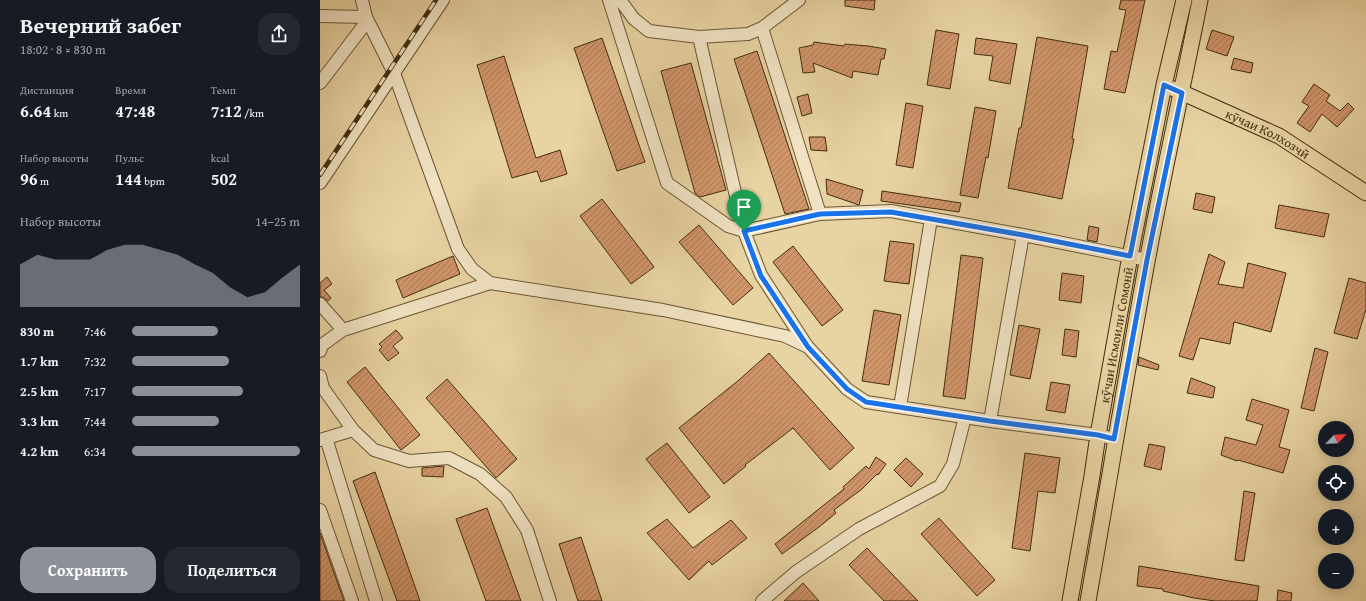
<!DOCTYPE html>
<html lang="ru">
<meta charset="utf-8">
<style>
:root{--surface:#171b24;--page:#242831;--text:#f1f3f6;--muted:#9ea1a6;--accent:#8c9099}
body{margin:0;font-family:"Gentium Book Plus",serif;background:var(--page);color:var(--text);height:100vh;display:flex;flex-direction:column;font-size:15px;white-space:nowrap}
*{box-sizing:border-box;margin:0}
p{font-size:13px;color:var(--muted)}
.icon{flex:none;width:22px;height:22px;fill:none;stroke:currentColor;stroke-width:2;stroke-linecap:round;stroke-linejoin:round}
.map{position:relative;flex:1;overflow:hidden}
.drawer{display:flex;flex-direction:column;background:var(--surface);width:320px}
.drawer>*{flex:none}
.needle{width:26px;rotate:65deg}
.controls{position:absolute;left:998px;top:421px;display:grid;gap:8px}
.controls a{display:grid;place-items:center;width:36px;height:36px;border-radius:50%;background:var(--surface);box-shadow:0 2px 10px #0003;font-size:20px}
.pin{position:absolute;display:grid;place-items:center;width:34px;height:34px;color:#fff;margin:-41px -17px;border-radius:50% 50% 50% 0;rotate:-45deg;box-shadow:0 0 4px #0007}
.pin .icon{rotate:45deg}
.round{display:grid;place-items:center;flex:none;width:42px;height:42px;border-radius:16px;background:var(--page)}
.summary{display:flex;align-items:center;justify-content:space-between;height:68px;padding:0 20px}
h1{font-size:22px;font-weight:600;line-height:30px}
.metrics{display:grid;grid-template-columns:repeat(3,1fr);gap:6px;height:68px;padding:4px 20px}
.metrics div{display:grid;align-content:center}
.metrics b{font-size:17px;font-weight:600}
.metrics small{font-size:11px;font-weight:400}
.metrics p{font-size:11px}
.chart{height:112px;padding:8px 20px}
.chart p{display:flex;justify-content:space-between}
.chart svg{width:100%;height:72px;margin-top:4px;fill:var(--accent);opacity:.7}
.primary-button{display:flex;gap:8px;margin-top:auto;padding:8px 20px}
.primary-button a{flex:1;height:46px;border-radius:16px;background:var(--accent);color:#fff;font-size:16px;font-weight:600;line-height:46px;text-align:center}
.primary-button a+a{background:var(--page);color:var(--text)}
ul{padding:0 20px;list-style:none;font-size:13px}
li{display:grid;grid-template-columns:64px 48px 1fr;align-items:center;height:30px}
li i{height:10px;border-radius:5px;background:var(--accent)}
main{display:flex;flex:1;min-height:0}
.map>svg:first-child{display:block}
</style>
<main>
<section class="drawer">
<div class="summary"><div><h1>Вечерний забег</h1><p>18:02 · 8 × 830 m</p></div><a class="round"><svg class="icon" aria-label="share" viewBox="0 0 24 24"><path d="M12 15V3M7 8l5-5 5 5M5 13v7h14v-7"/></svg></a></div>
<div class="metrics">
<div><p>Дистанция</p><b>6.64<small> km</small></b></div>
<div><p>Время</p><b>47:48</b></div>
<div><p>Темп</p><b>7:12<small> /km</small></b></div>
</div>
<div class="metrics">
<div><p>Набор высоты</p><b>96<small> m</small></b></div>
<div><p>Пульс</p><b>144<small> bpm</small></b></div>
<div><p>kcal</p><b>502</b></div>
</div>
<div class="chart"><p><span>Набор высоты</span>14–25 m</p>
<svg viewBox="0 0 160 44" preserveAspectRatio="none"><path d="M0 44V18L10 12L20 15L30 15L40 15L50 9L60 6L70 6L80 9L90 12L100 18L110 23L120 32L130 38L140 35L150 26L160 18V44z"/></svg>
</div>
<ul>
<li><b>830 m</b>7:46<i style="width:51%"></i></li>
<li><b>1.7 km</b>7:32<i style="width:58%"></i></li>
<li><b>2.5 km</b>7:17<i style="width:66%"></i></li>
<li><b>3.3 km</b>7:44<i style="width:52%"></i></li>
<li><b>4.2 km</b>6:34<i style="width:100%"></i></li>
</ul>
<div class="primary-button"><a>Сохранить</a><a>Поделиться</a></div>
</section>
<div class="map">
<svg width="1046" height="601" viewBox="0 0 1046 601">
<defs>
<pattern id="building-hatch" width="6" height="6" patternUnits="userSpaceOnUse"><rect width="6" height="6" fill="#d1956a"/><path d="M-1 1l2-2M0 6l6-6M5 7l2-2" fill="none" stroke="#ab7a56"/></pattern>
</defs>
<rect width="100%" height="100%" fill="#e8d3a2"/>
<filter id="stains"><feTurbulence type="fractalNoise" baseFrequency=".005" numOctaves="4"/><feColorMatrix values="0 0 0 0 .2 0 0 0 0 .09 0 0 0 0 .02 0 0 0 .5 -.17"/></filter>
<radialGradient id="worn" r=".72"><stop offset=".6" stop-color="#630" stop-opacity="0"/><stop offset="1" stop-color="#630" stop-opacity=".3"/></radialGradient>
<!-- building -->
<path fill="url(#building-hatch)" stroke="#422d10" d="M525,0H555L554,10L525,6Z
M801,0H825L805,93L784,89L791,51L797,52L806,10L799,9Z
M616,30L639,34L630,89L607,85Z
M892,30L914,37L907,56L886,49Z
M717,37L768,46L752,139H754L742,199L688,188L699,128H701Z
M282,38L325,162L297,171L254,48Z
M656,38L697,44L690,84L669,80L673,56L654,54Z
M494,42L524,46L525,44L548,46L566,49L564,59H561L558,75L533,71L532,78L493,63L495,72L483,73L479,48L493,45Z
M437,51L489,209L465,214L414,59Z
M184,56L216,158L240,150L247,174L221,182L217,171L192,178L157,65Z
M914,58L933,63L931,73L911,69Z
M371,63L406,190L380,197L375,193L341,71Z
M994,84L1010,95L1006,101L1020,111L1028,103L1034,109L1017,127L1002,114L990,132L977,123L989,106L982,102Z
M488,94L492,113L482,116L477,97Z
M586,103L603,106L593,168L576,165Z
M655,107L676,111L668,158L666,157L658,198L640,195Z
M489,137H505L507,151L491,150Z
M506,179L543,190L539,205L507,194Z
M562,191L641,203L639,212L561,201Z
M876,193L895,197L892,213L873,209Z
M282,199L334,267L311,284L260,216Z
M959,205L1009,214L1004,237L955,228Z
M379,225L433,288L413,305L359,242Z
M769,226L779,228L777,242L767,240Z
M570,241L594,244L589,284L564,281Z
M473,246L523,310L502,326L453,262Z
M889,254L905,262L898,284L923,288L928,263L966,273L951,332L914,322L910,344L880,338L873,360L859,356Z
M641,255L663,258L645,399L623,396Z
M133,256L140,274L83,298L76,280Z
M742,273L764,276L761,303L739,300Z
M7,277L12,284L4,290L11,298L8,301L3,297H0V283Z
M1029,278L1046,283V309L1037,339L1014,333Z
M554,310L581,315L569,385L542,381Z
M699,325L720,329L710,379L690,375Z
M745,329L759,331L756,357L742,355Z
M76,330L83,338L73,346L79,353L68,361L59,350L62,347L59,344Z
M995,348L1008,352L994,411L981,408Z
M449,353L534,448L510,470L473,428L425,465L426,466L404,484L359,428L419,380Z
M819,357L839,365L838,370L818,365Z
M45,367L100,435L81,450L27,382Z
M871,378L895,387L893,398L867,393Z
M127,379L197,459L176,478L106,398Z
M731,382L750,385L745,413L726,410Z
M932,399L969,410L959,447L970,450L963,473L918,460L917,461L901,455L905,437L936,445L943,425L926,420Z
M347,443L390,497L369,513L326,459Z
M829,444L845,447L841,470L824,466Z
M705,453L740,458L735,493L718,491L710,551L692,548Z
M556,457L566,464L558,475L557,474L542,489L514,510L516,513L499,527L462,554L455,544L524,489L523,487L546,466L549,469Z
M586,458L603,474L591,487L574,470Z
M124,466L123,477L102,476V468Z
M55,472L100,601H77L33,481Z
M924,491L935,493L924,561L915,560Z
M167,508L201,601H166L136,519Z
M619,518L675,580L657,596L601,534Z
M347,519L373,548L411,520L427,538L392,565L389,561L369,580L327,533Z
M0,533L24,601H0Z
M261,537L282,601H258L239,544Z
M547,548L598,601H564L529,565Z
M819,566L939,586L937,601H895L874,598L843,591V589L817,586Z
M483,583L499,601H464Z
M958,590L972,593L971,601H957Z"/>
<g fill="none" stroke-linecap="round" stroke-linejoin="round">
<!-- minor casing -->
<g stroke="#6c5634" stroke-width="14">
<path id="minor" d="M289,0L347,183L408,226L424,231L500,214L571,211L703,235L827,260
M300,0L314,19L329,31L379,37L428,34L442,28L479,0
M0,16L46,17L74,73L138,249L152,269L170,283L343,310L465,336L488,347L527,389L546,402L670,421L778,435L795,439
M442,28L500,214
M379,37L424,231L441,275L487,346
M0,83L45,24L46,17L42,0
M0,183L123,0
M0,304L23,330
M0,351L2,345L23,330L170,283
M0,376L3,388L33,430L54,450L89,461L129,458L160,474L186,497L207,530L230,601
M580,407L611,219
M670,421L703,235
M6,438L56,601
M0,440L33,430
M0,510L32,601
M442,601L476,572L539,529L620,486L633,464L645,417"/>
</g>
<!-- major casing -->
<g stroke="#422d10" stroke-width="17">
<g id="major">
<path id="s1" d="M854,89L959,136L1046,193"/>
<path id="s2" d="M750,601L772,476L778,435L810,256L844,85L864,0"/>
<path d="M768,601C788,488 806,375 827,262C843,174 863,87 880,0"/>
</g>
</g>
<!-- minor -->
<use href="#minor" stroke="#f0e2c3" stroke-width="12"/>
<!-- major -->
<use href="#major" stroke="#e8d3a2" stroke-width="15"/>
<!-- rail casing -->
<g stroke="#422d10" stroke-width="4.5">
<path id="rail" d="M0,175L116,0"/>
</g>
<!-- rail -->
<use href="#rail" stroke="#f0e2c3" stroke-width="3" stroke-dasharray="9" stroke-linecap="butt"/>
</g>
<g fill="none" stroke-linecap="round" stroke-linejoin="round">
<!-- route casing -->
<g stroke="#fff" stroke-width="8">
<path id="route" d="M844,85L862,93L827,260L794,439L778,435L670,421L546,402L527,389L488,347L441,276L424,231L500,214L571,212L703,235L810,256Z"/>
</g>
<!-- route -->
<use href="#route" stroke="#1a73e8" stroke-width="5"/>
</g>
<g text-anchor="middle" dominant-baseline="central" stroke-width="3" stroke-linejoin="round" paint-order="stroke">
<!-- street labels -->
<g font-size="13" fill="#422d10" stroke="#f0e2c3">
<text stroke="none"><textPath href="#s1" startOffset="104">кӯчаи Колхозчӣ</textPath></text>
<text stroke="none"><textPath href="#s2" startOffset="270">кӯчаи Исмоили Сомонӣ</textPath></text>
</g>
</g>
<rect width="100%" height="100%" filter="url(#stains)"/>
<rect width="100%" height="100%" fill="url(#worn)"/>
</svg>
<div class="controls">
<a><svg class="needle" viewBox="-14 -14 28 28"><path d="M0-13l5 13h-10z" fill="#e53935"/><path d="M0 13l5-13h-10z" fill="#9ea1a6"/></svg></a>
<a><svg class="icon" aria-label="locate" viewBox="0 0 24 24"><circle cx="12" cy="12" r="6"/><path d="M12 2v4M12 18v4M2 12h4M18 12h4"/></svg></a>
<a>+</a>
<a>−</a>
</div>
<div class="pin" style="left:424px;top:231px;background:#1e9e55"><svg class="icon" aria-label="arrive" viewBox="0 0 24 24"><path d="M6 21V4h12l-3 4 3 4H6"/></svg></div>
</div>
</main>
